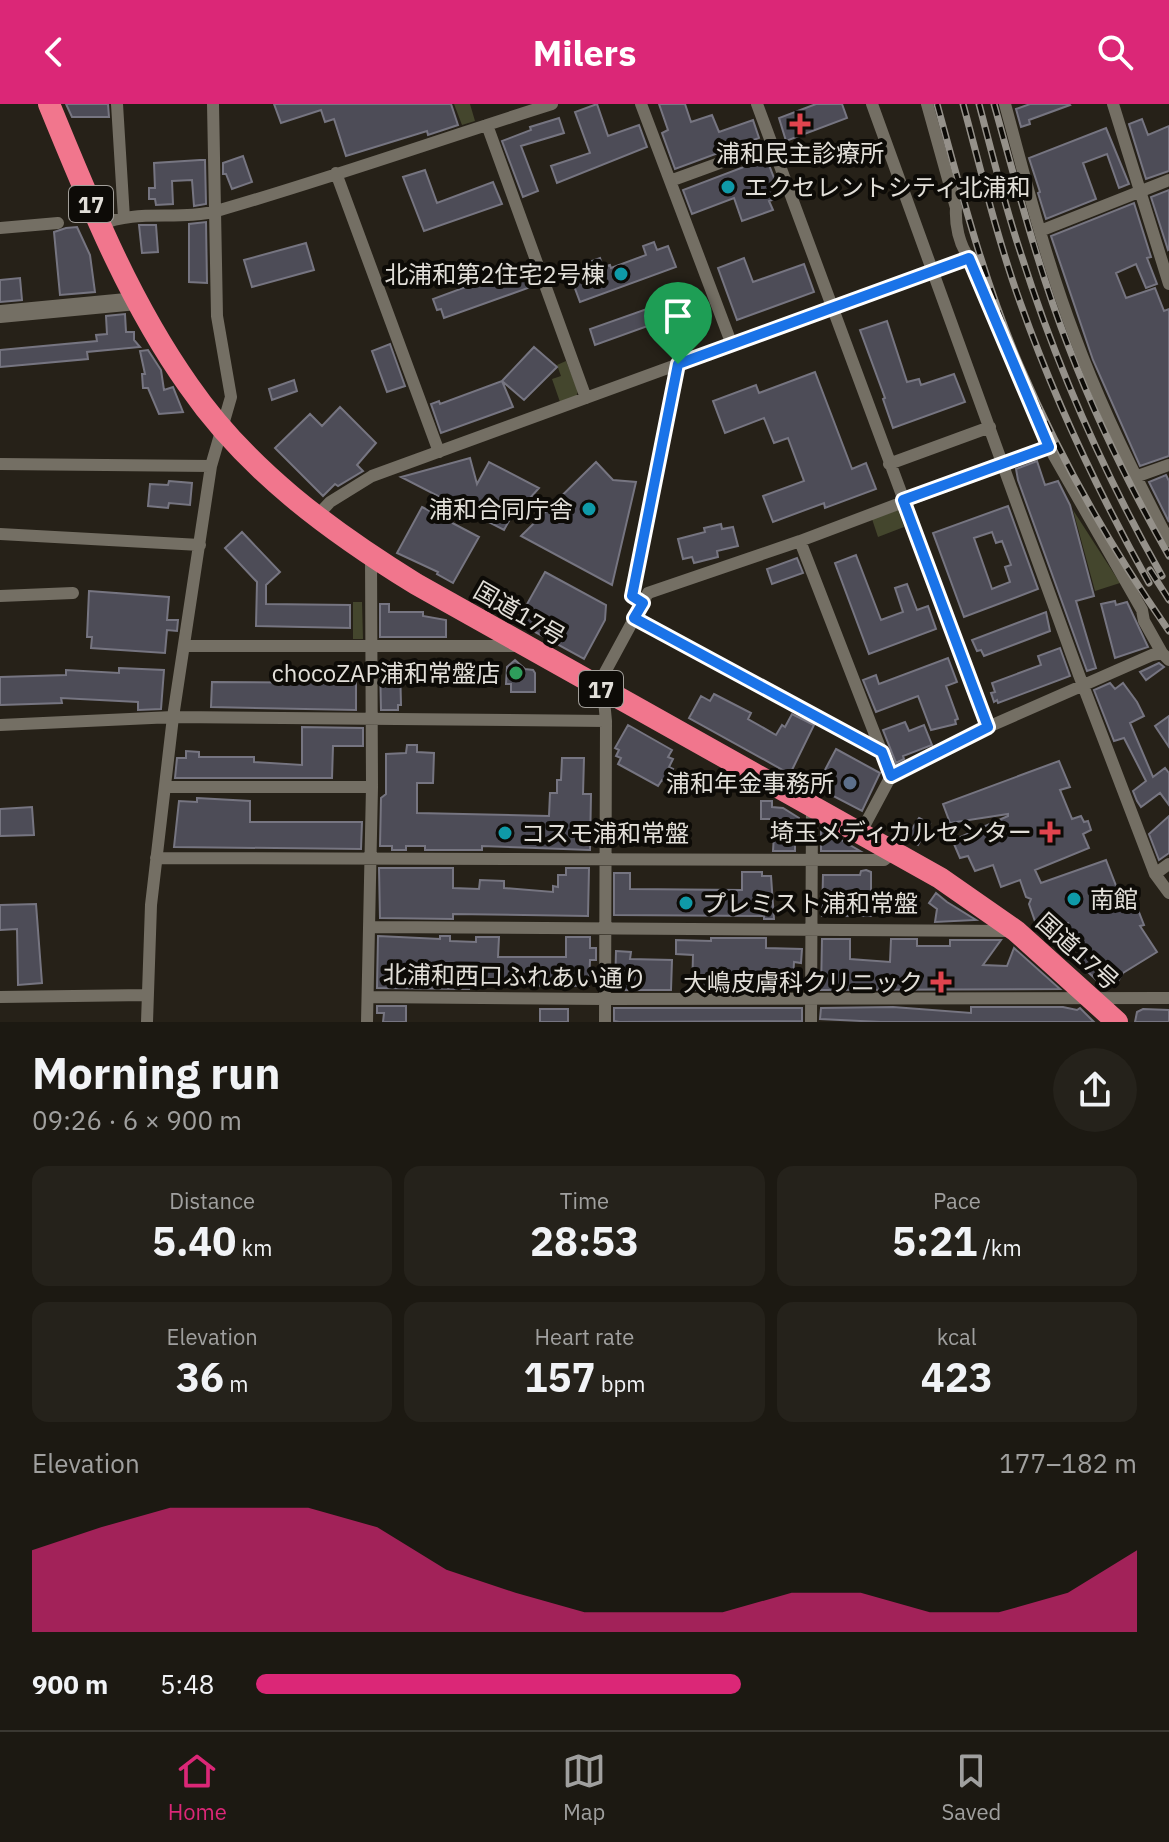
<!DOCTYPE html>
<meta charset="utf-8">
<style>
:root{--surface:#1c1912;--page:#25221b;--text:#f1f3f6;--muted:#a0a09f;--line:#3a3832;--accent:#db2777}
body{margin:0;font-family:"IBM Plex Sans","Noto Sans JP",sans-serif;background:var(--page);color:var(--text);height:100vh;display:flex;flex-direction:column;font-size:30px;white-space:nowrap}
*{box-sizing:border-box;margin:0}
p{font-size:26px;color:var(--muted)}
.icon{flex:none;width:44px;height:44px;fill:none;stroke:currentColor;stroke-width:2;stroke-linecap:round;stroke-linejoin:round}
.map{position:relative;height:918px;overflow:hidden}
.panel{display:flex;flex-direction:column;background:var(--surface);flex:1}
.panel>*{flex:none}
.pin{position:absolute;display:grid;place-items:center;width:68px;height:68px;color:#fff;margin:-82px -34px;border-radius:50% 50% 50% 0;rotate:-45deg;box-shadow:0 0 8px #0007}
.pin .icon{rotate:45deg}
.round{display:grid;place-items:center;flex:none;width:84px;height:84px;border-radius:42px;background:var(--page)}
.summary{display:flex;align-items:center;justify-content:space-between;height:136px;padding:0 32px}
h1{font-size:44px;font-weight:700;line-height:60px}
.stats{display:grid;grid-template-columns:repeat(3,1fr);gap:12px;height:136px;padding:8px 32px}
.stats div{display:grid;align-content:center;border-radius:16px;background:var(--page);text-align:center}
.stats b{font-size:40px;font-weight:700}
.stats small{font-size:22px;font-weight:400}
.stats p{font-size:22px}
.chart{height:224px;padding:16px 32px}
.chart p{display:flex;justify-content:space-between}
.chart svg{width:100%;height:144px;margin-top:8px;fill:var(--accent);opacity:.7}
ul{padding:0 32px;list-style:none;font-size:26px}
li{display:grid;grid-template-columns:128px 96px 1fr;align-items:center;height:60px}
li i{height:20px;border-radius:10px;background:var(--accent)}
header{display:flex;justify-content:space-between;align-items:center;height:104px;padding:0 32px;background:var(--accent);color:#fff;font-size:36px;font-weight:700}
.tabs{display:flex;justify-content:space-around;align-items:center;height:112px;border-top:2px solid var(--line);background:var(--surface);font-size:22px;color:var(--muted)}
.tabs a{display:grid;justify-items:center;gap:4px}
.tabs .on{color:var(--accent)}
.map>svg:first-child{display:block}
</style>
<header><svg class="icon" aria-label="back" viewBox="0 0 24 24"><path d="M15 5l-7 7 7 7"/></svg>Milers<svg class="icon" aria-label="search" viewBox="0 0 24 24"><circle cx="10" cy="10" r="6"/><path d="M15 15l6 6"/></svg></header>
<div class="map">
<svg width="1169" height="918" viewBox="0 0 1169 918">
<rect width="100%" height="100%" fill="#262118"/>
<!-- green -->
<path fill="#44462d" d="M454,0H470L475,17L462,21Z
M566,257L578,287L576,293L560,298L552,275L561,272L557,261Z
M898,406L904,423L878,433L872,415Z
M1073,406L1120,479L1095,487Z
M353,498H362L363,535H353Z"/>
<!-- building -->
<path fill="#4d4c57" stroke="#767581" stroke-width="2" fill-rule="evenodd" d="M66,0H108L109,13H72Z
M274,0H451L458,21L428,31L427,27L346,52L334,15L325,18L321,6L281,19Z
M597,0L608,32L639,21L647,43L557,79L551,62L590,49L575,8Z
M659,0H685L691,18L712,11L719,28L753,16L759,34L675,65L662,29L668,26Z
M816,0H842L847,14L786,37L779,14Z
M1030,0H1069L1070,1L1029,16L1030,20L1021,23L1016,5Z
M559,14L564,29L521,42L538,87L523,93L502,37L531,26L530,23Z
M1142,15L1148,31L1169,22V67L1146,75L1129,20Z
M1106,24L1129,80L1119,84L1107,50L1083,59L1096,95L1046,115L1038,89L1040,88L1029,54Z
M243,52L252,78L232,85L226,70H223V59Z
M200,56H205L206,100L194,102L192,76L172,77L173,100L156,101L155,95H149V84H155L154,59Z
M762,56H767L776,79L770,81L775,95L769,97L773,106L742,117L734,94L692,110L683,86Z
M425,66L437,99L493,78L502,100L424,127L403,73Z
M1169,86V145L1168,146L1151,93Z
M1134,99L1151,153L1147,154L1157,180L1146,184L1136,160L1116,169L1126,194L1155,184L1164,207L1169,205V352L1140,362L1093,256L1051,132Z
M206,118L207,179L189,178V120Z
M139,121H156L158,148L142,149Z
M77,123L90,151L95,188L60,191L54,128L66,124Z
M654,138L657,146L668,142L676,163L580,198L573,179L586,174L583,166L591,163L589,158L600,154L603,163L610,161L611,164L646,151L643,142Z
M306,139L314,166L252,183L244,156Z
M744,154L753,178L804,160L814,188L737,216L718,164Z
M520,163L528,184L444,214L441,205L437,206L433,195Z
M20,174L22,196L0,198V176Z
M678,194L684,209L595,241L590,225Z
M125,210L126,228H134V236L140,243L87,248L88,255L0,263V246L97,237L96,231L107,230L106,212Z
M887,217L907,278L919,275L921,281L954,270L965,298L893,324L883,295L885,294L860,226Z
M390,240L405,282L387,288L372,247Z
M534,243L557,263L524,296L502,277Z
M148,246L161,266L164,286L173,283L183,308L159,310L148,284H143L142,270H145L140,247Z
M815,268L852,365L866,359L876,385L825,404L824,399L773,418L763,392L804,377L788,334L774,339L764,314L725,329L713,297L756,281L759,289Z
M294,276L297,287L272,296L269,285Z
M502,277L513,303L441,329L431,300L439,297L440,300Z
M340,303L376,339L357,361L363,367L338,382L335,380L323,392L275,344L310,310L322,322Z
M470,354L477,380L489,358L539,384L522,403L516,404L504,426L401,373Z
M1037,357L1045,381L1058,377L1070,401L1094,492L1076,497L1096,564L1087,567L1018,376L1016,365Z
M596,358L613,376L636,378L612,481L521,432Z
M1166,371L1169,377V418L1149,378Z
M169,377L192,379L190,401L169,399L168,404L148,402L150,380L168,381Z
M1008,402L1038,485L964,513L933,429ZM992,428L996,439L1002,437L1011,461L1005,463L1010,478L992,485L974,434Z
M422,403L479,433L453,479L437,470L438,468L397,449Z
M721,420L722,425L733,423L738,442L717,447L718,453L694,459L692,453L683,455L678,435L705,428L704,424Z
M242,428L280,468L266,481V500L350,501V524L256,522L257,478L225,444Z
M856,451L881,516L903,508L895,484L907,480L917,506L928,502L936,525L869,550L835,459Z
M797,454L803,469L772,480L767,465Z
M545,468L606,501L605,516L584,555L517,518Z
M89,487L169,493L167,516H178L177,527L167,526L165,549L91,544L92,533H87Z
M1115,497L1116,501L1127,498L1148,543L1115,554L1101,500Z
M380,500H389V508H423V512L446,516V533H380Z
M1046,508L1050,527L984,552L981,546L977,547L972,536Z
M1060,544L1070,572L998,599L997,596L994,598L991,589L995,588L992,579L1041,561L1038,552Z
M948,554L957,578L946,582L958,615L955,616L956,620L931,626L918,592L876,608L863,576L876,571L879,580Z
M515,556L525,565L533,566L535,569V588H511V580H506L507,563Z
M1159,559L1164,563L1146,576L1140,568Z
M380,561H400L401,601H398V606H381Z
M119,564L164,566L161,605L138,606V598L61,594L62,599L0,601V573L66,571V566L119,569Z
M212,578L356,579V606L211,603Z
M1110,579L1115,585L1123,579L1137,598L1144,612L1130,619L1153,673L1165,664L1169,669V701L1160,689L1141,703L1137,697L1133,687L1146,677L1124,634L1114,637L1094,586Z
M714,590L751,609L748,615L776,631L782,621L785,623L792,610L814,621L790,670L689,614L701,592L710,597Z
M1169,612V643L1155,622Z
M905,618L909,627L924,621L932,641L903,652L904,655L896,659L883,626Z
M628,621L672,646L668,653L673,655L669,663L673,665L666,678L662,676L658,682L618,660L621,654L616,652L619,646L615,644Z
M302,623L363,624V642H333L332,674H175L177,654H186V647L199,648V653H254V658L302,661Z
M407,641H417V648L434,649L433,679H417V709L549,712L550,689H557V676H561L562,654H584L583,690H591L590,746L482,742V746H425V742H406V746H392V742H380L381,694L386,690V650L406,649Z
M836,645L880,669L862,707L816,683Z
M1059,657L1070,683L1060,686L1072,715L1081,712L1084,718L1088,717L1091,726L1083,730L1089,744L1035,766L1041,779L1106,756L1122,797L1133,793L1144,821L1140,822L1157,848L1123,869L1115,882L1104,883L1076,857L1081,855L1068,819L1044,828L1041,821L1037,823L1029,800L1031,795L1026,793L1020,776L1001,783L993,761L975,767L968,752L960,754L951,733L956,735L1008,712V710L950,719L943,700Z
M197,694L250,697V718H362L361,745L174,743L179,697L197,698Z
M761,697H772V703L783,704L799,714L798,727H795V747H773L775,715H761Z
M32,703L34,731L0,732V705Z
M1169,712V749L1159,756L1149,730Z
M919,714L930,720L918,741L906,734Z
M821,724L860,747H821Z
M379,764H453V784L479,785L480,776L504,777V784L553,788V782L558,783V771H566V764H589L588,812L453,810V815L380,814Z
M866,766L871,768V812H822L823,771H860L861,767Z
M742,768H762V772H771L774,815H764V812L614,811V769H630V785L742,786Z
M936,789L947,798L976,816L935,818L937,805L929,799Z
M36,800L42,879L18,881L17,825L0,826V801Z
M378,832L440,835V832H450V837L476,838V833H499L498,853H566V833H590V844H596V856H590L589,882L469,881V885L377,884Z
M711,834H766V844L802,845L801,859L794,858L793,876L799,877L798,886H692L693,851L676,850V836L711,837Z
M822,835H850V855L890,858L891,835H917V842H950V836H1001L983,861L1007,862L1014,844L1060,885L821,886Z
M616,847L631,848L630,855L672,856L671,886H615Z
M377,902H406V918H383L384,909H377Z
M893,903L971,909V903H1063L1077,906L1080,904L1094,918H881L820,915L821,904Z
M614,904H802V917L619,918L614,917Z
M540,905H568V918H540Z
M1143,905L1169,906V918H1135L1137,908Z"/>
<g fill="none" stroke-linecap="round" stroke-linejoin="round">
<!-- street -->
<path stroke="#746f64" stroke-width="12" d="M117,0L124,114
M641,0L732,241
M757,0L988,623
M872,0L1079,571L1155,770L1169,789
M927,0L956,104C955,121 959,140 969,154L1049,343L1142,506L1144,517L1162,549
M1005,0C1026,78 1046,157 1075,233C1101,304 1134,371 1169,437
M1113,0L1169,180
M487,21L586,294
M336,69L439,348
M670,77L772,40
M100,121C138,104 181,118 220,106C331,74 441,35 552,0
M0,124L58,119
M1040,127L1169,76
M0,360L211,362
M889,360L990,323
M1135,373L1169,361
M316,413L330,398L372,372L969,154
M0,430L200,441
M800,437L891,672
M0,492L73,489
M643,499L632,492L678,260
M634,514L882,648
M185,542H517
M597,583L648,489L800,437L1049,343
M603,586L606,617L605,918
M0,621L173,613L606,617
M165,683H372
M861,728L891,672L988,623L1152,551L1162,549L1169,556
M156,754L884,756L894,748
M1155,770L1169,760
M370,823L1011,827
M0,893L147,891
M368,893L605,895L1169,894
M147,918L151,801L173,613L211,362L231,293L217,212L213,0
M367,918L372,683L371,452
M811,918L812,701"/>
<!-- secondary -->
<path stroke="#746f64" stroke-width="18" d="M0,210L137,197"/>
<!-- highway -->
<path stroke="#f1768d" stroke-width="22" d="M49,0C89,97 128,196 189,282C247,366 330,427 416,480L940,774L1016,827L1117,918"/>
<!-- rail casing -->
<g stroke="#95918a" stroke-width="7">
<path id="rail" d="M937,0C961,88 984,177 1020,261C1060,354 1111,444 1169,527
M963,0C981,66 997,134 1020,198C1055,297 1098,388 1149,479
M979,0C992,49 1004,99 1020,147C1056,261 1103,368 1162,472
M994,0C1017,82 1038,165 1069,244C1097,317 1131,385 1169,452
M1150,466L1169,496"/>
</g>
<!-- rail -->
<use href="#rail" stroke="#0d0b07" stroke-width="4" stroke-dasharray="12" stroke-linecap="butt"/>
</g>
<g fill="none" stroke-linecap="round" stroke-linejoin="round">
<!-- route casing -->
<g stroke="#fff" stroke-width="16">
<path id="route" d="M969,154L1049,343L903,396L988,623L891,672L882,648L634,514L643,499L632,492L678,260Z"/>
</g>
<!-- route -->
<use href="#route" stroke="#1a73e8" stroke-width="10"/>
</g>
<!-- markers -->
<g fill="#e0444e" stroke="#0d0b07" stroke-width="3">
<path d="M796 8h8v8h8v8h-8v8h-8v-8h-8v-8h8z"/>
<path d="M1046 716h8v8h8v8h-8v8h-8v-8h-8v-8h8z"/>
<path d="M937 866h8v8h8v8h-8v8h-8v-8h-8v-8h8z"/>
</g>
<g fill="#0f9aa8" stroke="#0d0b07" stroke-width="3">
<circle cx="728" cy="83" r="8"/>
<circle cx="621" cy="170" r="8"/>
<circle cx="589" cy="405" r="8"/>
<circle cx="505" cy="729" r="8"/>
<circle cx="1074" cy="795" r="8"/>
<circle cx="686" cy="799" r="8"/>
</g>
<circle fill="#2e9e5b" stroke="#0d0b07" stroke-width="3" cx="516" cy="569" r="8"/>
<circle fill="#5c6f8a" stroke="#0d0b07" stroke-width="3" cx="850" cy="679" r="8"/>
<g text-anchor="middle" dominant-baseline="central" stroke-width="8" stroke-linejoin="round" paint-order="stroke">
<!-- shield labels -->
<g fill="#0d0b07" stroke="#a29f9a" stroke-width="2">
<rect x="69" y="82" width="44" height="36" rx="6"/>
<rect x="579" y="567" width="44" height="36" rx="6"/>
</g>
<g font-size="22" font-weight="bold" fill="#e2dfd9">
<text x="91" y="100">17</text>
<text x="601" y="585">17</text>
</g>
<!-- poi labels -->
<g font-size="24" fill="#e2dfd9" stroke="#0d0b07" text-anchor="end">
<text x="800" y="49" text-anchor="middle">浦和民主診療所</text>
<text x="744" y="83" text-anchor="start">エクセレントシティ北浦和</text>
<text x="605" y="170">北浦和第2住宅2号棟</text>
<text x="573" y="405">浦和合同庁舎</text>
<text x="500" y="569">chocoZAP浦和常盤店</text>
<text x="834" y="679">浦和年金事務所</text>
<text x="1032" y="728">埼玉メディカルセンター</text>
<text x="521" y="729" text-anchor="start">コスモ浦和常盤</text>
<text x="1090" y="795" text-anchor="start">南館</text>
<text x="702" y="799" text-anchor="start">プレミスト浦和常盤</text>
<text x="923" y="878">大嶋皮膚科クリニック</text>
</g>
<!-- street labels -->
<g font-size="24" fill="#e2dfd9" stroke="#0d0b07">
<text transform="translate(520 509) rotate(30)">国道17号</text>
<text transform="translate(1078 847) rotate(42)">国道17号</text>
<text transform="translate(515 872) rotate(1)">北浦和西口ふれあい通り</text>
</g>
</g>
</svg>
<div class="pin" style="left:678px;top:260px;background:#1e9e55"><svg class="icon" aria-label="arrive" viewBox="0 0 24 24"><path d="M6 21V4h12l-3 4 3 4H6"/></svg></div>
</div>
<section class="panel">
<div class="summary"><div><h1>Morning run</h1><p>09:26 · 6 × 900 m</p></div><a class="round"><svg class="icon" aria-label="share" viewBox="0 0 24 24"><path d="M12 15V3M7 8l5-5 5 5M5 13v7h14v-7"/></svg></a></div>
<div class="stats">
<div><p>Distance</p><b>5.40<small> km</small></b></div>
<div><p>Time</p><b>28:53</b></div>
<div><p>Pace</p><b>5:21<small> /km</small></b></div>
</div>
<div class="stats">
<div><p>Elevation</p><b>36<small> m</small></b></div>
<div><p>Heart rate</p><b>157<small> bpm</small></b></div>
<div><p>kcal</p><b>423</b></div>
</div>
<div class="chart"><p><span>Elevation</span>177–182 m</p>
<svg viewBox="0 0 160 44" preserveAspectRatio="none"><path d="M0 44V19L10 12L20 6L30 6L40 6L50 12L60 25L70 32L80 38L90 38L100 38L110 32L120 32L130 38L140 38L150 32L160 19V44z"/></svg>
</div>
<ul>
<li><b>900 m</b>5:48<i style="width:55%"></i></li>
</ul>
</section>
<nav class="tabs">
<a class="on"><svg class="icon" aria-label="home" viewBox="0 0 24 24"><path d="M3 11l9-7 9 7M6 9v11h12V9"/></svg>Home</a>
<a><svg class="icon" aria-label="map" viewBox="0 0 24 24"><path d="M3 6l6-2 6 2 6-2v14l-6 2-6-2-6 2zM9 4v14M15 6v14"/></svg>Map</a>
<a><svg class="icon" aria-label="saved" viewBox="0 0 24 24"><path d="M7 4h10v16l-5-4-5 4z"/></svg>Saved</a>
</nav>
